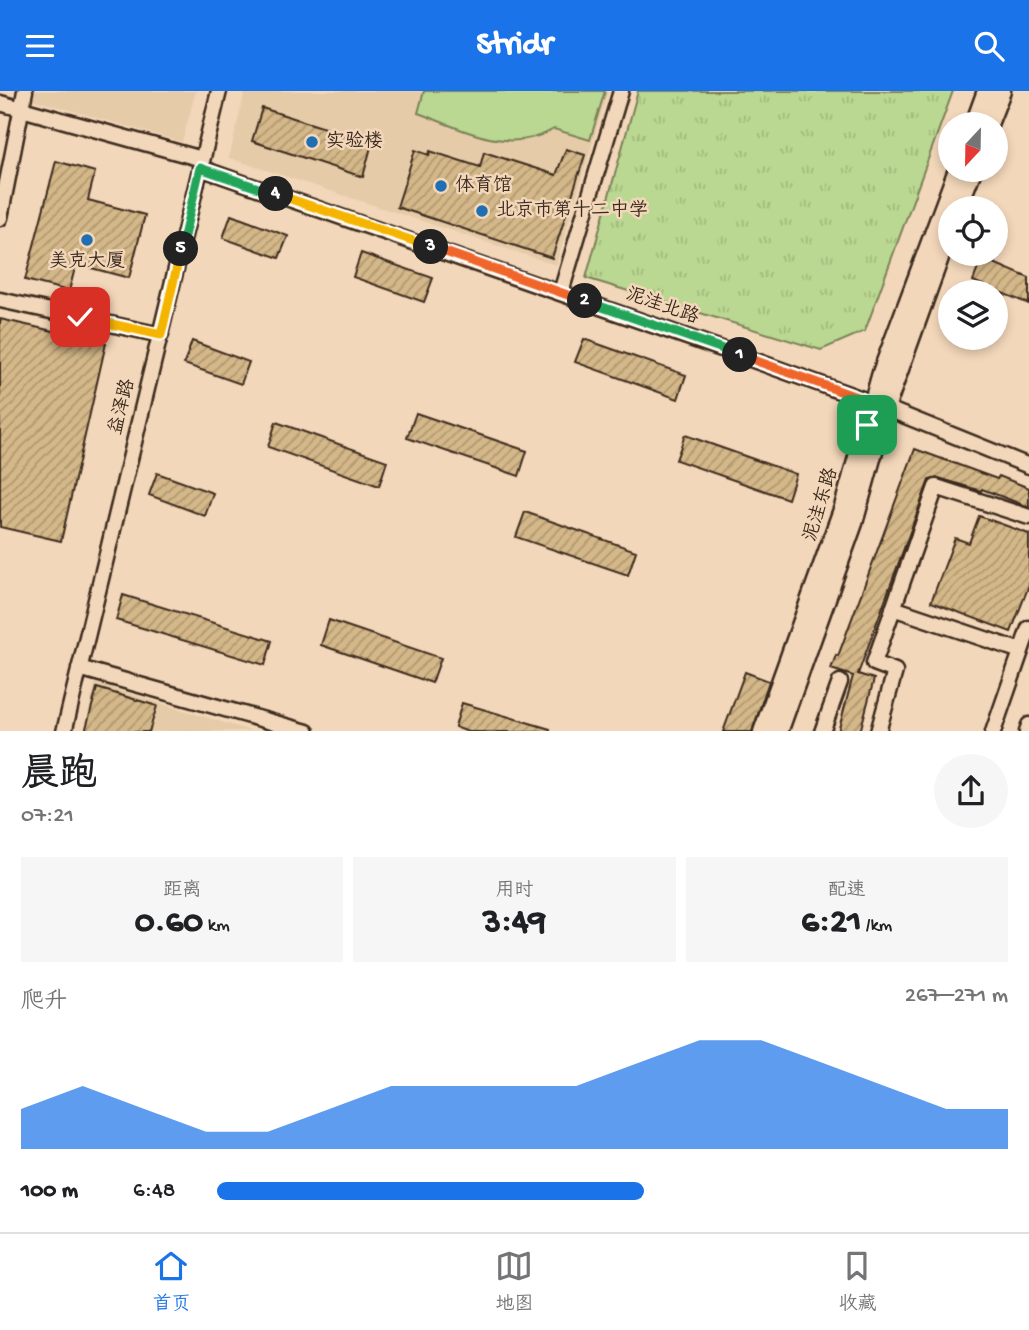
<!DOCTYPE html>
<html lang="zh">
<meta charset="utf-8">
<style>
:root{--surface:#fff;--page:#f6f6f6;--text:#202124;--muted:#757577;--line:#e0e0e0;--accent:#1a73e8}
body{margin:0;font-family:"Gochi Hand","LXGW WenKai TC",sans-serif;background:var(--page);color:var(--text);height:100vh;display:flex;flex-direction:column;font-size:26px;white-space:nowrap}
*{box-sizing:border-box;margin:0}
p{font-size:23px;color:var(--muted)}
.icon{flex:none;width:38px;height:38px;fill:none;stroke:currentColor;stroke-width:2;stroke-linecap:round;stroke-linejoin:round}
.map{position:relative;height:640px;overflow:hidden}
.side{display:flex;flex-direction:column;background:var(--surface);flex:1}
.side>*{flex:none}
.needle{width:46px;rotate:202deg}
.tools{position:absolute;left:938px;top:21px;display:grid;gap:14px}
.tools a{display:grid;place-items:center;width:70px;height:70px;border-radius:50%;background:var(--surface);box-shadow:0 4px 10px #0003;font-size:35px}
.pin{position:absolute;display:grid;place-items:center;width:60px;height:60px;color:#fff;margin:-30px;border-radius:14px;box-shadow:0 4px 10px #0006}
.km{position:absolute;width:35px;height:35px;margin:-18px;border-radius:50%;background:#222;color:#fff;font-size:19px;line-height:35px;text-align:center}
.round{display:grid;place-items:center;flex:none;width:74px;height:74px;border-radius:37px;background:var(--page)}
.head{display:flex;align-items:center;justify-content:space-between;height:119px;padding:0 21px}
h1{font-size:38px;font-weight:700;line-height:52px}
.figures{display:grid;grid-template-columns:repeat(3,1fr);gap:10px;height:119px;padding:7px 21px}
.figures div{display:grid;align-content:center;border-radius:0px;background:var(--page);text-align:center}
.figures b{font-size:35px;font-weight:700}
.figures small{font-size:19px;font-weight:400}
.figures p{font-size:19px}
.chart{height:196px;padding:14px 21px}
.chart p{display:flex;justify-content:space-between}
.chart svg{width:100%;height:126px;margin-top:7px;fill:var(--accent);opacity:.7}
ul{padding:0 21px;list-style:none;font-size:23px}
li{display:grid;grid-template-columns:112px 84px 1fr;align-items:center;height:52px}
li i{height:18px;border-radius:9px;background:var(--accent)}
header{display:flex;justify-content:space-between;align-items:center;height:91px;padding:0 21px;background:var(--accent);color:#fff;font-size:32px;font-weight:700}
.menu{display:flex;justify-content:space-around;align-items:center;height:98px;border-top:2px solid var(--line);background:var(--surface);font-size:19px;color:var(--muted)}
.menu a{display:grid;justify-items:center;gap:4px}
.menu .current{color:var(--accent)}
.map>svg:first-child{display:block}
</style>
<header><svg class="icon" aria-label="menu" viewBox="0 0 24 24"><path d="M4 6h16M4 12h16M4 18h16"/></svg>Stridr<svg class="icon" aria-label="search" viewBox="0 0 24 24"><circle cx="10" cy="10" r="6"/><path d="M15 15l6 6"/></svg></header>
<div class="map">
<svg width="1029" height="641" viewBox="0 0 1029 641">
<defs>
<pattern id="grass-tufts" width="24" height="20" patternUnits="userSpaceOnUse" patternTransform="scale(1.75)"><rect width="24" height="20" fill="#bad891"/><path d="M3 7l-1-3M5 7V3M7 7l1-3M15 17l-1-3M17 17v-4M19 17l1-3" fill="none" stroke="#a1ba7d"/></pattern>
<pattern id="building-hatch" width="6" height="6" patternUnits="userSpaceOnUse" patternTransform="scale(1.75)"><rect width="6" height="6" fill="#d5b889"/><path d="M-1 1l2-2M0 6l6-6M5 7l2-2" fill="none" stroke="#ae966f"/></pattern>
</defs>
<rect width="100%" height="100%" fill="#f3d7ba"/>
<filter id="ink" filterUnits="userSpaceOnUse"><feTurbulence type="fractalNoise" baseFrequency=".0143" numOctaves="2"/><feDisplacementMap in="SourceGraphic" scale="14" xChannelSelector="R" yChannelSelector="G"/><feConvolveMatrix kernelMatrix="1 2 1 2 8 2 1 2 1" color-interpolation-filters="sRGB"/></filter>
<g filter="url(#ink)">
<!-- built -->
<path fill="#e6cba8" d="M32,0H196L182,51L31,8Z
M245,0H608L556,174L229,67Z
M95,592L251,640L84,641Z"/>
<!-- grass -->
<path fill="url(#grass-tufts)" stroke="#7a8158" stroke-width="2" d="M638,0H953L865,240L821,259L586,187Z"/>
<!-- garden -->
<path fill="#bad891" stroke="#7a8158" stroke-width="2" d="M424,0H605L590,49L554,38C508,65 463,38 418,22Z"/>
<!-- building -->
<path fill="url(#building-hatch)" stroke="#3b2a1e" stroke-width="2" d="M262,17L372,52L363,86L252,50Z
M566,58L585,64L552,167L397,116L415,59L429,64L430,60L480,76L484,61L556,84Z
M56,70L95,81L88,109L145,124L129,187L76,173L69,200L25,189Z
M231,124L288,145L279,167L223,147Z
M361,162L433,187L424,211L353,186Z
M982,167L1029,187V213L973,190Z
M0,228L106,252L61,450L0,436Z
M584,248L686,284L678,308L575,271Z
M192,250L249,271L241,293L184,273Z
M416,322L527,360L519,385L407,347Z
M276,331L387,370L379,395L268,356Z
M685,344L796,383L788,408L676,369Z
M915,358L997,388L999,385L1029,397V416L982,398L981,400L939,387L929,389L858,583L874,588L860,641H838L853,585L831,578L836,564L838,565Z
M157,382L213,402L205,425L149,404Z
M525,421L636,460L628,484L516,446Z
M979,425L1029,443V494L1011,541L931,511L955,447L969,452Z
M123,504L272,550L265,574L116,529Z
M329,529L441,567L432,592L321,554Z
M745,581L769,590L752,641H723Z
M97,597L157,615L149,641H85Z
M462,612L550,638L549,641H468L455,636Z"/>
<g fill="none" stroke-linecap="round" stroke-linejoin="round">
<!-- minor casing -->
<g stroke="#3b2a1e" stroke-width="19">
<path id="minor" d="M0,12L202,68
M200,77L759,271L873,312L1029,375
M0,127L25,0
M561,201L621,0
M0,209L161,244
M893,517L1021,560
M79,577L307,641
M64,641L219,0
M822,641L840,591
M878,641L895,580L874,572L936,396L1029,426
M993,641L1029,537
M1027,641L1029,634"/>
</g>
<!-- major casing -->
<g stroke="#3b2a1e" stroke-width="23">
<path id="major" d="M975,33L987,0
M988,33L1001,0
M957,117L972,79
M763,641L844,416L882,282L958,79
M778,641L853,432L885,317L950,136"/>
</g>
<!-- minor -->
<use href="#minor" stroke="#f3d7ba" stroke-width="14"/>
<!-- major -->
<use href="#major" stroke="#f3d7ba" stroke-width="18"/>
</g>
</g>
<g fill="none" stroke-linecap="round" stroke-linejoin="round" filter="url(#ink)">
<!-- split-1 casing -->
<g stroke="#fff" stroke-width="14">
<path id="split-1" d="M740,264L873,312L867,334"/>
</g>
<!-- split-2 casing -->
<g stroke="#fff" stroke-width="14">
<path id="split-2" d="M585,210L740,264"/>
</g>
<!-- split-3 casing -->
<g stroke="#fff" stroke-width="14">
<path id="split-3" d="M431,156L585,210"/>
</g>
<!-- split-4 casing -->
<g stroke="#fff" stroke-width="14">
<path id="split-4" d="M276,103L431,156"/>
</g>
<!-- split-5 casing -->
<g stroke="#fff" stroke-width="14">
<path id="split-5" d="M181,158L200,77L276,103"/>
</g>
<!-- split-6 casing -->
<g stroke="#fff" stroke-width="14">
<path id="split-6" d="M80,226L161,244L181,158"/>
</g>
<!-- split-1 -->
<use href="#split-1" stroke="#f0652b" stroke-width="9"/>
<!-- split-2 -->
<use href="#split-2" stroke="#22a559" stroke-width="9"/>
<!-- split-3 -->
<use href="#split-3" stroke="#f0652b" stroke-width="9"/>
<!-- split-4 -->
<use href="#split-4" stroke="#f5b400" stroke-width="9"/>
<!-- split-5 -->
<use href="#split-5" stroke="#22a559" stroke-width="9"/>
<!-- split-6 -->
<use href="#split-6" stroke="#f5b400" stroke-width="9"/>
</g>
<!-- markers -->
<g fill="#1f6fb2" stroke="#f3d7ba" stroke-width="2.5">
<circle cx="312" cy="51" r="7"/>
<circle cx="441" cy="95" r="7"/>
<circle cx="482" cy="120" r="7"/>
<circle cx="87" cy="149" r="7"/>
</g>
<g text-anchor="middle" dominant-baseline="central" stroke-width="5" stroke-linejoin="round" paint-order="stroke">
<!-- poi labels -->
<g font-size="19" fill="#3b2a1e" stroke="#f3d7ba" text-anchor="start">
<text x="326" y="51">实验楼</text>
<text x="455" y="95">体育馆</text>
<text x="496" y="120">北京市第十二中学</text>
<text x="87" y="171" text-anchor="middle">美克大厦</text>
</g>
<!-- street labels -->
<g font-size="19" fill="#3b2a1e" stroke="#f3d7ba">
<text transform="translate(662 216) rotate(19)">泥洼北路</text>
<text transform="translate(123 316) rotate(-76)">益泽路</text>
<text transform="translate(822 414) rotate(-73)">泥洼东路</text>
</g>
</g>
</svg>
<div class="tools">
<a><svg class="needle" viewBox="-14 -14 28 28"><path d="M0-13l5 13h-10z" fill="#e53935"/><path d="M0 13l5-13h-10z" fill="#757577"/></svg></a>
<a><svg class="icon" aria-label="locate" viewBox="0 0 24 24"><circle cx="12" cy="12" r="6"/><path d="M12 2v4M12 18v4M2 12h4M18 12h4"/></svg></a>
<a><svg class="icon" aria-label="layers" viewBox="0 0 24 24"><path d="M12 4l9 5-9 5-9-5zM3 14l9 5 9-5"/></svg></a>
</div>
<div class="pin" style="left:867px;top:334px;background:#1e9e55"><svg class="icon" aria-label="arrive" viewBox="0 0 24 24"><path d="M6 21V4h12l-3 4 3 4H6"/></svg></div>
<div class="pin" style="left:80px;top:226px;background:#d93025"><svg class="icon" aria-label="check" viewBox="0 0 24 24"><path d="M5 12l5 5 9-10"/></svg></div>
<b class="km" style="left:740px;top:264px">1</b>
<b class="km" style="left:585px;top:210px">2</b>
<b class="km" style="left:431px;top:156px">3</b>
<b class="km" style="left:276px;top:103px">4</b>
<b class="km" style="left:181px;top:158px">5</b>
</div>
<section class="side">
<div class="head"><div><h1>晨跑</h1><p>07:21</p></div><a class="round"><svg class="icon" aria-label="share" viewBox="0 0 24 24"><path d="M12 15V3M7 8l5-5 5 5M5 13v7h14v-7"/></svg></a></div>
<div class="figures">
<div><p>距离</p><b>0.60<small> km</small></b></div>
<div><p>用时</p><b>3:49</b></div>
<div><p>配速</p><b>6:21<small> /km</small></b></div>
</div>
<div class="chart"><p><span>爬升</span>267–271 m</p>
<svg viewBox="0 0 160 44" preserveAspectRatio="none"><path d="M0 44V30L10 22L20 30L30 38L40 38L50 30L60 22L70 22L80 22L90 22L100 14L110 6L120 6L130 14L140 22L150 30L160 30V44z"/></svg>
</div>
<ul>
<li><b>100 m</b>6:48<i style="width:54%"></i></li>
</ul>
</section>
<nav class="menu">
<a class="current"><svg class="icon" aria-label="home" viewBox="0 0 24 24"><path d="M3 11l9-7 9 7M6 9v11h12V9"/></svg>首页</a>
<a><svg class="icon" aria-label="map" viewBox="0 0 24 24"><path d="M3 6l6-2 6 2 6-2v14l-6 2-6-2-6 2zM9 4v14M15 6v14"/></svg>地图</a>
<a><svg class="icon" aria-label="saved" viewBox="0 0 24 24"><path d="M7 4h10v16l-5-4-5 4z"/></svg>收藏</a>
</nav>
